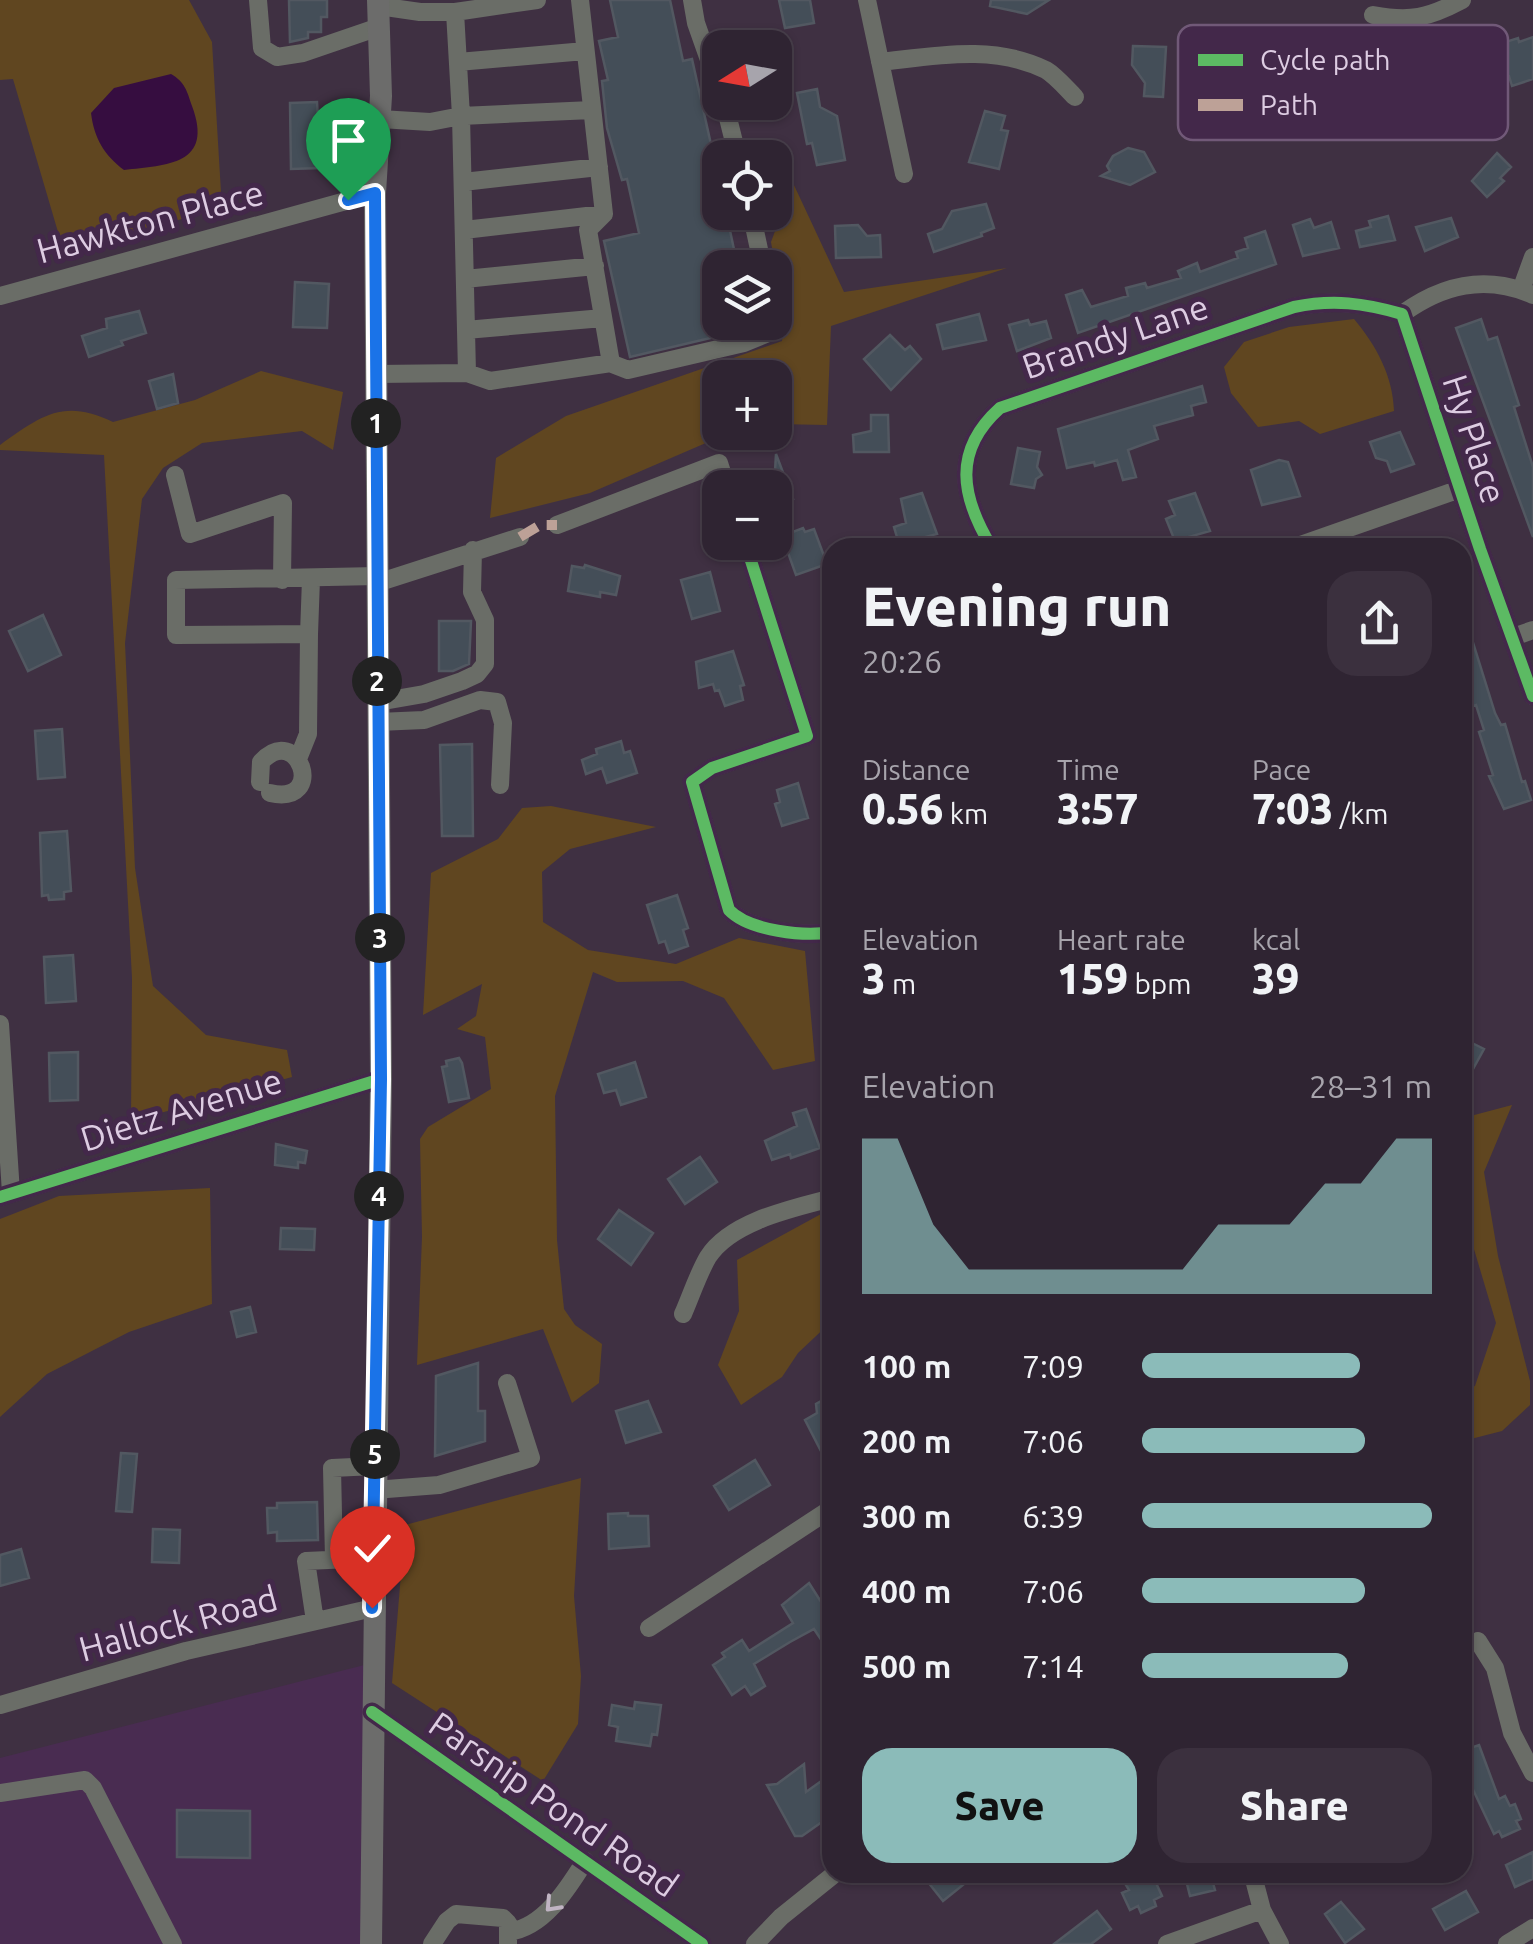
<!DOCTYPE html>
<meta charset="utf-8">
<style>
:root{--surface:#2f2432;--page:#3b303e;--text:#f1f3f6;--muted:#a7a4ac;--line:#4a414d;--accent:#8bbbb9}
body{margin:0;font-family:Ubuntu,sans-serif;background:var(--page);color:var(--text);height:100vh;display:flex;flex-direction:column;font-size:38px;white-space:nowrap}
*{box-sizing:border-box;margin:0}
p{font-size:32px;color:var(--muted)}
.icon{flex:none;width:55px;height:55px;fill:none;stroke:currentColor;stroke-width:2;stroke-linecap:round;stroke-linejoin:round}
.map{position:relative;flex:1;overflow:hidden}
.side{position:absolute;left:822px;top:538px;width:650px;height:1345px;display:flex;flex-direction:column;background:var(--surface);border-radius:30px;box-shadow:0 2px 8px #0004,0 0 0 2px var(--line)}
.side>*{flex:none}
.needle{width:65px;rotate:259deg}
.fabs{position:absolute;left:702px;top:30px;display:grid;gap:20px}
.fabs a{display:grid;place-items:center;width:90px;height:90px;border-radius:20px;background:var(--surface);box-shadow:0 2px 8px #0004,0 0 0 2px var(--line);font-size:50px}
.pin{position:absolute;display:grid;place-items:center;width:85px;height:85px;color:#fff;margin:-102px -42px;border-radius:50% 50% 50% 0;rotate:-45deg;box-shadow:0 0 10px #0007}
.pin .icon{rotate:45deg}
.km{position:absolute;width:50px;height:50px;margin:-25px;border-radius:50%;background:#222;color:#fff;font-size:28px;line-height:50px;text-align:center}
.round{display:grid;place-items:center;flex:none;width:105px;height:105px;border-radius:30px;background:var(--page)}
.headline{display:flex;align-items:center;justify-content:space-between;height:170px;padding:0 40px}
h1{font-size:55px;font-weight:800;line-height:75px}
.stats{display:grid;grid-template-columns:repeat(3,1fr);gap:15px;height:170px;padding:10px 40px}
.stats div{display:grid;align-content:center}
.stats b{font-size:42px;font-weight:800}
.stats small{font-size:28px;font-weight:400}
.stats p{font-size:28px}
.chart{height:280px;padding:20px 40px}
.chart p{display:flex;justify-content:space-between}
.chart svg{width:100%;height:180px;margin-top:10px;fill:var(--accent);opacity:.7}
.cta{display:flex;gap:20px;margin-top:auto;padding:20px 40px}
.cta a{flex:1;height:115px;border-radius:30px;background:var(--accent);color:#111;font-size:40px;font-weight:800;line-height:115px;text-align:center}
.cta a+a{background:var(--page);color:var(--text)}
ul{padding:0 40px;list-style:none;font-size:32px}
li{display:grid;grid-template-columns:160px 120px 1fr;align-items:center;height:75px}
li i{height:25px;border-radius:12px;background:var(--accent)}
.map>svg:first-child{display:block}
</style>
<div class="map">
<svg width="1533" height="1944" viewBox="0 0 1533 1944">
<rect width="100%" height="100%" fill="#3f3042"/>
<!-- built -->
<path fill="#492c51" d="M372,1663L371,1944H0V1758Z"/>
<!-- green -->
<path fill="#604620" d="M0,0H189L212,42L222,209L63,249L13,79L0,80Z
M793,183L844,292L1007,268L831,326L827,425L775,424V378H720V432L729,433L590,493L490,518L496,458L566,416L782,341L783,312L771,242Z
M1354,319C1376,345 1393,376 1394,411L1320,434L1299,421L1258,427L1231,393L1224,367L1244,342L1289,327Z
M261,371L343,392L333,450L302,431L202,443L163,468L142,499L125,643L135,868L153,986L206,1035L287,1050L292,1077L131,1121L132,978L104,455L0,450V445C41,416 63,398 113,422L195,400Z
M551,806L656,827L570,849L542,872L543,922L588,950L676,964L739,938L805,951L815,1061L773,1070L724,998L683,981L617,982L593,972L555,1096L557,1240L564,1309L575,1325L602,1344L599,1383L572,1403L543,1329L417,1365L422,1237L420,1139L428,1127L491,1089L485,1037L457,1029L476,1016L482,984L423,1015L431,873L498,839L522,808Z
M1512,1105L1484,1172L1498,1256L1530,1381V1405L1502,1431L1463,1441V1391L1475,1386L1496,1323L1468,1229L1463,1222V1118Z
M210,1188L212,1304L129,1332L47,1374L0,1417V1219L59,1196Z
M832,1208V1321L798,1353L782,1377L741,1405L718,1365L739,1311L737,1260Z
M581,1478L574,1596L581,1676L578,1724L543,1781L392,1683L405,1525Z"/>
<!-- water -->
<path fill="#360d40" d="M171,74C185,82 187,91 192,106C214,165 167,165 124,170C104,155 94,138 91,113L114,88Z"/>
<!-- building -->
<path fill="#444e58" stroke="#525861" stroke-width="2.5" d="M289,0H327V17H321V32H308V38L290,42Z
M610,0H670L683,61L692,59L720,185V212H726L738,268H720V322H758L740,331L630,357L604,241L639,233L627,179L622,180L607,128L602,81L608,80L599,41L618,37Z
M779,0H810L814,23L785,28Z
M991,0H1049L1027,14L990,6Z
M1533,37V79L1512,86L1509,76L1496,77L1487,48L1518,38L1519,42Z
M1133,46L1166,47L1163,97L1144,96L1145,83L1132,65Z
M817,89L820,107L837,116L845,160L817,165L812,143L807,144L797,93Z
M317,102L321,168L291,169L290,103Z
M985,111L1005,116L1001,130L1008,131L999,169L969,162Z
M1128,148L1144,152L1155,172L1130,185L1101,176L1110,171L1107,166L1113,156Z
M1497,153L1511,167L1500,178L1504,181L1487,197L1472,181Z
M986,204L994,228L981,233L982,236L934,252L928,234L942,229L952,211Z
M1388,216L1395,240L1360,247L1356,231L1371,227L1369,221Z
M1451,218L1458,237L1425,251L1416,227Z
M1310,219L1314,228L1331,222L1339,248L1303,256L1293,225Z
M858,225L867,236L880,235L881,257L836,258L835,226Z
M1265,231L1276,264L1078,333L1066,295L1082,290L1091,307L1128,296L1126,288L1145,283L1147,288L1181,278L1178,271L1197,263L1200,272L1238,258L1236,252L1248,248L1245,238Z
M295,282L329,284L327,328L293,327Z
M139,311L146,333L121,341L123,345L89,357L82,336L107,328L106,319Z
M979,314L986,340L943,349L937,325Z
M1481,319L1488,340L1497,337L1519,405L1514,407L1533,467V537L1456,328Z
M1028,320L1030,325L1046,321L1051,338L1017,351L1009,325Z
M890,335L905,350L910,346L921,359L891,390L864,359Z
M173,374L178,403L157,409L149,381Z
M1202,386L1206,402L1191,406L1193,415L1154,426L1158,439L1128,450L1136,477L1123,480L1117,460L1095,466L1094,462L1067,468L1058,429Z
M871,415H888L889,452H854L853,435L871,431Z
M1400,432L1414,464L1391,472L1387,461L1376,458L1370,442Z
M1018,448L1040,452L1037,467L1042,475L1036,479L1034,488L1011,484Z
M776,454L793,499L775,506V488H768L764,475L775,471Z
M1279,460L1288,462L1300,496L1262,505L1251,470Z
M922,493L937,534L899,544L894,527L906,523L901,499Z
M1195,493L1210,531L1175,541L1166,519L1175,515L1169,501Z
M803,528L805,532L814,529L827,564L796,575L782,536Z
M585,565L620,576L616,595L600,592V597L568,591L572,566L584,568Z
M710,572L720,611L692,619L681,580Z
M43,615L61,655L28,671L9,631Z
M1462,617H1465L1495,713L1501,725L1505,724L1522,782L1525,781L1531,800L1504,809L1489,776L1493,775L1479,732L1484,730L1476,705L1462,709Z
M439,621H471L469,664L453,671H439Z
M733,651L744,685L740,686L743,700L725,706L719,690L715,691L713,684L699,688L696,662Z
M62,729L65,777L38,779L35,731Z
M621,741L624,753L630,751L637,773L607,783L602,768L586,774L582,760L597,754L596,749Z
M472,744L473,836H442L440,745Z
M798,783L808,818L782,826L775,804L780,802L777,790Z
M67,831L71,891L64,892V899L49,900L48,895L42,896L40,833Z
M677,895L688,928L683,930L688,946L669,953L665,941L659,943L647,905Z
M73,955L76,1001L46,1003L44,957Z
M1462,1038L1484,1049L1462,1089Z
M78,1052V1100L50,1101L49,1053Z
M459,1058L462,1063L469,1098L449,1102L442,1067L447,1066L446,1061Z
M635,1062L646,1097L621,1105L616,1090L604,1093L598,1074Z
M806,1109L820,1148L791,1158L790,1154L772,1160L765,1141L797,1126L793,1113Z
M276,1144L307,1151L305,1163L298,1162V1168L275,1165Z
M700,1157L717,1182L685,1204L668,1179Z
M619,1210L653,1233L631,1265L598,1239Z
M281,1228L315,1229L314,1250L280,1249Z
M250,1307L256,1332L237,1337L231,1312Z
M478,1363V1411H485V1441L435,1456L436,1376Z
M832,1395V1446L821,1451L805,1420L817,1413L816,1404Z
M648,1401L661,1432L626,1443L616,1411Z
M121,1453L137,1454L132,1512L116,1511Z
M755,1460L770,1485L729,1510L714,1486Z
M317,1502L318,1540L277,1541V1532L268,1533L267,1508H277V1503Z
M628,1513V1516H648L649,1546L609,1549L608,1514Z
M153,1529L180,1530L179,1563L152,1562Z
M21,1549L29,1578L0,1586V1555Z
M809,1583L832,1619V1635L822,1641L814,1629L790,1642L754,1664L765,1686L751,1695L745,1686L732,1695L713,1665L725,1657L722,1653L742,1640L749,1651L793,1623L782,1605Z
M635,1702L661,1705L657,1735L652,1734L650,1746L616,1741L618,1727L609,1725L612,1705L634,1709Z
M1479,1745L1499,1799L1505,1796L1510,1806L1515,1804L1521,1819L1516,1821L1520,1829L1502,1837L1499,1831L1494,1834L1468,1779L1462,1781V1751Z
M804,1764L806,1792L820,1782L832,1799V1810L827,1814L829,1817L802,1836H795L767,1785L777,1784Z
M177,1810L250,1811V1858L177,1857Z
M1533,1852V1879L1515,1887L1506,1865Z
M920,1872H979L943,1901Z
M1130,1872H1151L1162,1896L1154,1900L1156,1906L1141,1913L1138,1906L1130,1910L1122,1893L1129,1890L1126,1885L1134,1881Z
M1184,1872H1210L1215,1890L1190,1896Z
M1466,1891L1478,1912L1445,1930L1433,1909Z
M1341,1902L1364,1929L1345,1943L1325,1914Z
M1097,1911L1111,1929L1091,1944H1054Z"/>
<g fill="none" stroke-linecap="round" stroke-linejoin="round">
<!-- minor -->
<path stroke="#6a6d67" stroke-width="18" d="M258,0L262,48L277,57L303,53L379,27
M692,0L696,23L720,91
M867,0L904,174
M379,6L420,12H455
M1373,15C1410,22 1428,18 1462,0
M458,62L585,51
M880,62C935,56 994,44 1046,70C1056,76 1066,88 1075,97
M724,102L738,158
M380,119L430,122L461,116L455,12L537,0
M463,182L599,167
M751,212L763,268
M464,230L604,214
M465,279L595,266
M1521,290L1533,257
M0,296L375,193
M1402,314L1480,549L1533,696
M1402,314C1442,285 1485,274 1533,295
M466,330L603,318
M610,363L628,370L744,343L766,334L772,322
M467,373L461,116L592,110
M376,374L467,373L490,381L611,363L588,230L604,214L580,0
M175,475L190,534L283,503L282,580
M557,525L719,463L727,488
M745,542L807,736L712,768L692,782L729,910C749,931 805,937 832,932
M992,548C961,497 952,451 1000,408L1294,307C1333,299 1364,303 1402,314
M1292,548L1460,489
M377,583L520,537
M309,634L311,579
M1513,637L1533,630
M378,702L424,694L462,681L477,674L485,664V620L472,592L473,550
M378,722L424,720L480,700L497,702L503,723L500,785
M298,759L308,734L309,634L176,635V580L377,576
M260,782L261,762C298,721 328,806 270,793
M0,1024L11,1193
M0,1197L381,1079
M683,1314C691,1296 698,1274 708,1257C731,1221 794,1208 832,1198
M374,1490L439,1485L531,1458L507,1383
M334,1559L332,1468L375,1466
M315,1621L306,1561L373,1558
M649,1628L832,1508
M1478,1641L1495,1668L1512,1733L1533,1773
M0,1705L186,1651L373,1608
M372,1712L702,1944
M0,1793L85,1780L93,1788L173,1944
M1252,1872L1262,1910L1280,1944
M508,1932C543,1928 567,1890 585,1861
M432,1944L447,1921L456,1914L503,1918L508,1923V1944
M755,1944L781,1917L837,1872
M1167,1944L1262,1910
M1507,1944L1533,1928"/>
<!-- major -->
<path stroke="#6c6c6b" stroke-width="22" d="M371,1944L381,1079L375,193L381,96L378,0"/>
<!-- quiet -->
<path stroke="#bda197" stroke-width="10" stroke-dasharray="20 10" stroke-linecap="butt" d="M520,537L540,525H557"/>
<!-- cycleway casing -->
<g stroke="#43284a" stroke-width="19">
<path id="cycleway" d="M745,542L807,736L712,768L692,782L729,910C749,931 805,937 832,932
M992,548C961,497 952,451 1000,408L1294,307C1333,299 1364,303 1402,314L1480,549L1533,696
M0,1197L381,1079
M372,1712L702,1944"/>
</g>
<!-- cycleway -->
<use href="#cycleway" stroke="#5cba63" stroke-width="12"/>
</g>
<!-- one-way arrows -->
<defs><path id="oneway-chevron" d="M-2-3.5L2.5 0L-2 3.5" fill="none" stroke-width="1.6" stroke-linecap="round" stroke-linejoin="round" transform="scale(2.5)"/></defs>
<use stroke="#c0b4c3" href="#oneway-chevron" transform="translate(552 1905) rotate(133)"/>
<g fill="none" stroke-linecap="round" stroke-linejoin="round">
<!-- route casing -->
<g stroke="#fff" stroke-width="20">
<path id="route" d="M348,200L375,193L381,1079L372,1608"/>
</g>
<!-- route -->
<use href="#route" stroke="#1a73e8" stroke-width="12"/>
</g>
<g text-anchor="middle" dominant-baseline="central" stroke-width="10" stroke-linejoin="round" paint-order="stroke">
<!-- street labels -->
<g font-size="35" fill="#ddcce2" stroke="#43284a">
<text transform="translate(150 221) rotate(-15)">Hawkton Place</text>
<text transform="translate(1115 336) rotate(-19)">Brandy Lane</text>
<text transform="translate(1475 439) rotate(72)">Hy Place</text>
<text transform="translate(181 1109) rotate(-17)">Dietz Avenue</text>
<text transform="translate(178 1623) rotate(-15)">Hallock Road</text>
<text transform="translate(554 1804) rotate(35)">Parsnip Pond Road</text>
</g>
</g>
<!-- legend -->
<rect x="1178" y="25" width="330" height="115" rx="15" fill="#43284a" stroke="#715978" stroke-width="2.5"/>
<rect x="1198" y="54" width="45" height="12" fill="#5cba63"/>
<rect x="1198" y="99" width="45" height="12" fill="#bda197"/>
<g font-size="28" fill="#ddcce2">
<text x="1260" y="70">Cycle path</text>
<text x="1260" y="115">Path</text>
</g>
</svg>
<div class="fabs">
<a><svg class="needle" viewBox="-14 -14 28 28"><path d="M0-13l5 13h-10z" fill="#e53935"/><path d="M0 13l5-13h-10z" fill="#a7a4ac"/></svg></a>
<a><svg class="icon" aria-label="locate" viewBox="0 0 24 24"><circle cx="12" cy="12" r="6"/><path d="M12 2v4M12 18v4M2 12h4M18 12h4"/></svg></a>
<a><svg class="icon" aria-label="layers" viewBox="0 0 24 24"><path d="M12 4l9 5-9 5-9-5zM3 14l9 5 9-5"/></svg></a>
<a>+</a>
<a>−</a>
</div>
<div class="pin" style="left:348px;top:200px;background:#1e9e55"><svg class="icon" aria-label="arrive" viewBox="0 0 24 24"><path d="M6 21V4h12l-3 4 3 4H6"/></svg></div>
<div class="pin" style="left:372px;top:1608px;background:#d93025"><svg class="icon" aria-label="check" viewBox="0 0 24 24"><path d="M5 12l5 5 9-10"/></svg></div>
<b class="km" style="left:376px;top:423px">1</b>
<b class="km" style="left:377px;top:681px">2</b>
<b class="km" style="left:380px;top:938px">3</b>
<b class="km" style="left:379px;top:1196px">4</b>
<b class="km" style="left:375px;top:1454px">5</b>
<section class="side">
<div class="headline"><div><h1>Evening run</h1><p>20:26</p></div><a class="round"><svg class="icon" aria-label="share" viewBox="0 0 24 24"><path d="M12 15V3M7 8l5-5 5 5M5 13v7h14v-7"/></svg></a></div>
<div class="stats">
<div><p>Distance</p><b>0.56<small> km</small></b></div>
<div><p>Time</p><b>3:57</b></div>
<div><p>Pace</p><b>7:03<small> /km</small></b></div>
</div>
<div class="stats">
<div><p>Elevation</p><b>3<small> m</small></b></div>
<div><p>Heart rate</p><b>159<small> bpm</small></b></div>
<div><p>kcal</p><b>39</b></div>
</div>
<div class="chart"><p><span>Elevation</span>28–31 m</p>
<svg viewBox="0 0 160 44" preserveAspectRatio="none"><path d="M0 44V6L10 6L20 27L30 38L40 38L50 38L60 38L70 38L80 38L90 38L100 27L110 27L120 27L130 17L140 17L150 6L160 6V44z"/></svg>
</div>
<ul>
<li><b>100 m</b>7:09<i style="width:75%"></i></li>
<li><b>200 m</b>7:06<i style="width:77%"></i></li>
<li><b>300 m</b>6:39<i style="width:100%"></i></li>
<li><b>400 m</b>7:06<i style="width:77%"></i></li>
<li><b>500 m</b>7:14<i style="width:71%"></i></li>
</ul>
<div class="cta"><a>Save</a><a>Share</a></div>
</section>
</div>
